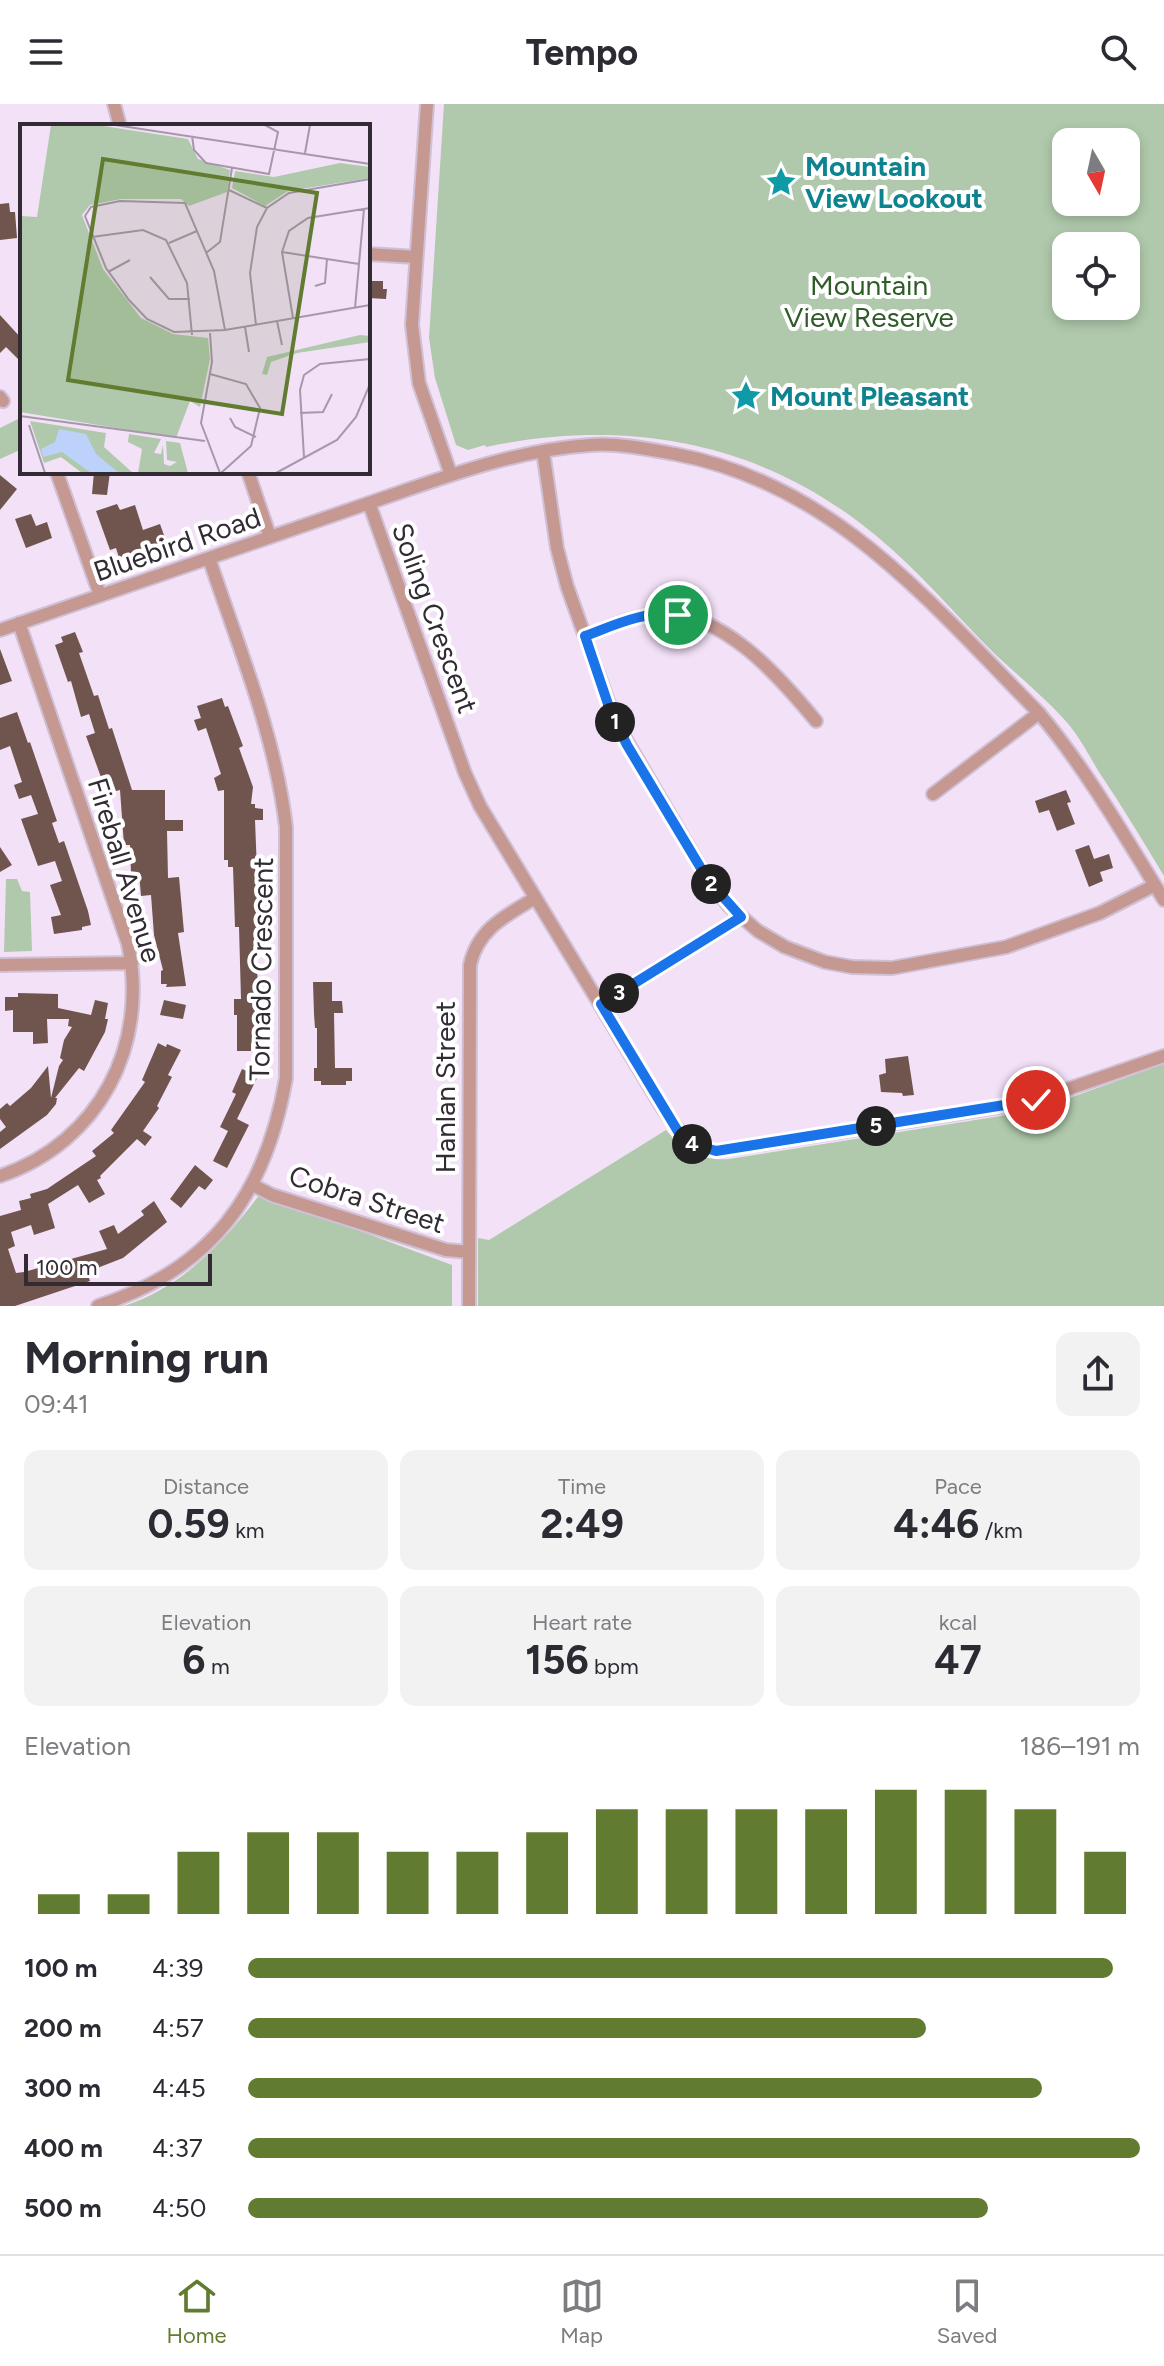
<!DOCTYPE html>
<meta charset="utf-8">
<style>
:root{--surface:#fff;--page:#f2f2f3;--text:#2b2b33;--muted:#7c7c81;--line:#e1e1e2;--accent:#617c30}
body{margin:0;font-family:Figtree,sans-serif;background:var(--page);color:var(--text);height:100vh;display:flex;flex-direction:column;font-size:30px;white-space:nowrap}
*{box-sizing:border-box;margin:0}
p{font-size:26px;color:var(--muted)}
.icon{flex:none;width:44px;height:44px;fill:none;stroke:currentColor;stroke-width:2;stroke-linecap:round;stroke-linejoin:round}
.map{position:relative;height:1202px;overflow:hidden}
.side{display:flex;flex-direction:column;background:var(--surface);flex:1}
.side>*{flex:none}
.needle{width:52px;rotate:171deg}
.controls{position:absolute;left:1052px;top:24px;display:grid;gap:16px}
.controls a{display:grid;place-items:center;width:88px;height:88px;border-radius:16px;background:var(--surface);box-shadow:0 4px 12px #0003;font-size:40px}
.scale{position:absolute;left:24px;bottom:20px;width:188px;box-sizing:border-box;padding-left:8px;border:4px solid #322b34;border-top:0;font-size:22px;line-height:28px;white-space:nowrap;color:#322b34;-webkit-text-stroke:6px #fff;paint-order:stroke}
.pin{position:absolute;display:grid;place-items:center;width:68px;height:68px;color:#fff;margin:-34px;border:4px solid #fff;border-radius:50%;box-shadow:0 2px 8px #0007}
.km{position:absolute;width:40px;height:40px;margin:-20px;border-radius:50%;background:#222;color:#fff;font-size:22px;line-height:40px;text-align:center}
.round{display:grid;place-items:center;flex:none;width:84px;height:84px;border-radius:16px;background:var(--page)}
.headline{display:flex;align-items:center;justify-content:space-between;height:136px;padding:0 24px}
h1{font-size:44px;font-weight:700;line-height:60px}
.stats{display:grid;grid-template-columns:repeat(3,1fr);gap:12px;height:136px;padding:8px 24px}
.stats div{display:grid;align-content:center;border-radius:16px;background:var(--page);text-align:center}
.stats b{font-size:40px;font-weight:700}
.stats small{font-size:22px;font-weight:400}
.stats p{font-size:22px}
.chart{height:224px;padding:16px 24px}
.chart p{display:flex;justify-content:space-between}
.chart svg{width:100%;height:144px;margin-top:8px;stroke:var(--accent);stroke-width:6}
ul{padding:0 24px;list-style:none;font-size:26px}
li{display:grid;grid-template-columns:128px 96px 1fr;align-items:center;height:60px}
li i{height:20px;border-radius:10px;background:var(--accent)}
header{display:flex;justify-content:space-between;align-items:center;height:104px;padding:0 24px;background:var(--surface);font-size:36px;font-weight:700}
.tabs{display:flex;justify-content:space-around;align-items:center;height:112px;border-top:2px solid var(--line);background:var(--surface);font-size:22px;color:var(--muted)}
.tabs a{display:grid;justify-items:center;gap:4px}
.tabs .current{color:var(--accent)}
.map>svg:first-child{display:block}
</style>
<header><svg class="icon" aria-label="menu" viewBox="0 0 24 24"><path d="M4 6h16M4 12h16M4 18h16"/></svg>Tempo<svg class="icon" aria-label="search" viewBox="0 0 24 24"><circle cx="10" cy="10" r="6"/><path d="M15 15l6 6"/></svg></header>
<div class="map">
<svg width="1164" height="1202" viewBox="0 0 1164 1202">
<rect width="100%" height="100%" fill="#f3e1f8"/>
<!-- green -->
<path fill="#b0c9ac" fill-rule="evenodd" d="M444,0H1164V772C1143,737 1122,702 1099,668C1090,653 1081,636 1070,622C1043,590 1007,564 978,533C941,494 904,452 860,419C750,335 620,315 486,343L485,341L468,346L456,341L435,274L429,234ZM1066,38H1126V98H1066ZM1066,142H1126V202H1066Z
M22,313V345L0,355V324Z
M6,775H17L22,787L30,788L32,847L4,848Z
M1164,960V1202H478V1134L489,1136L666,1026C684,1047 701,1057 729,1055L1033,1007Z
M260,1090L452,1161V1202H124C183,1183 224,1138 260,1090Z"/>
<!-- building -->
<path fill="#6f554e" d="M9,99L10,108H15L17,134L0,136V100Z
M368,177H383V185H387L386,195L368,194Z
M0,211L22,235V259L6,243L0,249Z
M94,368H110L107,391L92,390Z
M0,371L17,385L0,406Z
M117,400L120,406L135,401L143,426L160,420L166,437L157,440L158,444L120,457L116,444L110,446L96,407Z
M31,410L36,422L47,418L52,434L26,444L15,415Z
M75,528L83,548L79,549L94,592L98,591L109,625L112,624L132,686H165V716H183V727H167L168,774L179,773L184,828L178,829L186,882L166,883L167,880H161V867L163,866L154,831L151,791L141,792L139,769H131L130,741H124L120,686L116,687L111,673L102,676L86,632L95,629L89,610L81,613L71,577L68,578L55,541L63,538L61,533Z
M0,545L12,577L0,581Z
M222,594L225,603L228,602L243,642L239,644L253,683L251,700H255V704L263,705V716H255L259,818L258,843H254V863H257L260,925L259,935L251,939V947H237V911H234V895H241L239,823H235L233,763H228V756H224V686L218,687L214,674L221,670L206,624L198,627L194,616L201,614L197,602Z
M17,608L28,639L30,638L57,717L52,719L59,739L64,737L88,807L91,821L82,823V826L54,830L51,813L61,811L50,781L62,777L55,757L38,762L21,715L38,710L31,691L19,695L14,681L22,678L10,642L0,646V614Z
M1066,686L1071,698L1067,699L1075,720L1057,727L1049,706L1039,709L1035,697Z
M1089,741L1094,755L1109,750L1113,764L1100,768L1103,777L1089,783L1075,746Z
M0,743L12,761L0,768Z
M313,878H332V897H342L343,909H334L335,964H352V977H346V981H321V977H314V964H317V924H315L314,910Z
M18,889L58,890V904L91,911L95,896L108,899L105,915H108L105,928L84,967L79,964L55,994H57L56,1000L47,1011L0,1045V1028L6,1023L0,1015V1005L7,999L10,1002L31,984L48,962L51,994L59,962L63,956L60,954L64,936L72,923L68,922L69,915H47L48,939L33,940V928H13V906L5,907V893H18Z
M164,896L186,901L183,915L160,911Z
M158,939L166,943L167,940L181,946L168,971L172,973L157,1002L159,1004L143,1027L152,1033L145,1042L137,1035L100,1072L101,1074L97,1076L105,1090L89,1099L78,1081L48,1100L55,1124L34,1131L31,1121L11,1128L15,1142L8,1145L16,1169L24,1168L107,1145L99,1127L114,1121L118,1130L144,1111L141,1107L154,1097L167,1118L123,1154L87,1168L90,1177L15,1202H0V1112L21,1106L19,1097L31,1094L30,1090L47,1085L96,1052L92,1047L114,1029L111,1026L145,978L142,976Z
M908,952L914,991L903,992L902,989L881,988L879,971L886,969L885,955Z
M242,965L258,972L237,1015L249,1021L227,1064L213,1057L228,1027L220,1023L236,990L232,988Z
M195,1061L213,1076L205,1086L199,1082L181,1104L170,1095Z"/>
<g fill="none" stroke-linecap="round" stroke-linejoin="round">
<!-- minor casing -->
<g stroke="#d0c0d5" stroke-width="16">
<path id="minor" d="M114,0L120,22
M427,0L412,221L419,279L451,371
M368,150L416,153
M0,293L3,297
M543,347L557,444L567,482L615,617L708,776L729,802L758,827L785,843L825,858L852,863L892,864L1006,843L1100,809L1155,781
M248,368L270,433
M57,369L100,491
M0,526L369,399
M585,532C607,524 632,512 656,510C720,504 779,572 816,617
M933,690L1039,609
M1164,796C1125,733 1087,666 1039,609C931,500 835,380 675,350C648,345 619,339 591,341C514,346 442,374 369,399L465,669L480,702L662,1003C677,1026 688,1042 716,1047L1017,1000L1036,996L1164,952
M0,861L132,859
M601,900L741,813
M0,1072C100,1038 149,941 128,840L19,519
M253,1081L272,1091L446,1146L469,1148
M98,1202C212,1165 266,1090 286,974V723C275,630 238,542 209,454
M469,1202L470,861C478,825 505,812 535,794"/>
</g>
<!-- minor -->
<use href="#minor" stroke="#c59891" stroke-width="12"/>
</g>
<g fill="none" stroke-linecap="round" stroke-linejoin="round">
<!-- route casing -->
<g stroke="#fff" stroke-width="16">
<path id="route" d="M678,511C645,506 615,521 585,532L611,609L627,641L708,776L741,813L601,900L679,1029L689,1039L716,1047L1036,996"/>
</g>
<!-- route -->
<use href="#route" stroke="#1a73e8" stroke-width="10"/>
</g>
<!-- icons -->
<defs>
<g id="sight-bare" transform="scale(2.4)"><path d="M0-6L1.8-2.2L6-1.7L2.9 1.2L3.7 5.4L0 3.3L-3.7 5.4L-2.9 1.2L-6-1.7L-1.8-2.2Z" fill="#0f9aa8" stroke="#fff" stroke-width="2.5" paint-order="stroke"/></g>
</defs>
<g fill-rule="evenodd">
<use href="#sight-bare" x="781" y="78"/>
<use href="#sight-bare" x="746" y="292"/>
</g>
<g text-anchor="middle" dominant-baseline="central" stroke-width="8" stroke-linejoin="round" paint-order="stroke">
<!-- culture labels -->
<g font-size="28" font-weight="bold" fill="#0d838f" stroke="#fff" text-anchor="start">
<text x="805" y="62">Mountain<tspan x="805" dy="32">View Lookout</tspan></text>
<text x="770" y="292">Mount Pleasant</text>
</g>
<!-- park labels -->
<g font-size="28" fill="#2f5b29" stroke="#fff">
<text x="869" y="181">Mountain<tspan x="869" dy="32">View Reserve</tspan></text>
</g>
<!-- street labels -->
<g font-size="28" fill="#322b34" stroke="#fff">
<text transform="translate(177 440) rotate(-19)">Bluebird Road</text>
<text transform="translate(435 514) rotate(70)">Soling Crescent</text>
<text transform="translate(125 766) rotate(73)">Fireball Avenue</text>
<text transform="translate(261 865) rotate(-89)">Tornado Crescent</text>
<text transform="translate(445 983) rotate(-90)">Hanlan Street</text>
<text transform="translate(367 1095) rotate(18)">Cobra Street</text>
</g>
</g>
<!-- overview -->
<g transform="translate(20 20)">
<rect width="350" height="350" fill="#f3e1f8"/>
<path d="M31,1H77L168,15L178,35L210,46L207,68L169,82L161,75H101L70,81L62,91L83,145L121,194L153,210L188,214L190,235L180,283L170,277L156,314L0,288V92L17,93ZM320,39L350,43V54L268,67L245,82L212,64L215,47L254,53ZM340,211L350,212V218L277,229L251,238L247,251L242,250L247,233ZM10,297L86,309L84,323L113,349H62L41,333L24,339ZM109,310L141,315L134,329L141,330L143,321L144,340L150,342L157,338L147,336L146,317L160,319L168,349H118L122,325L108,318Z" fill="#b0c9ac"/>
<path d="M39,305L66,310L76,330L99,349H71L42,328L23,333L21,325L35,318Z" fill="#bdd2fb"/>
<path fill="none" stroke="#a698aa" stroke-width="2" d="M95,1L350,40M172,12L174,26L186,39L249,50L258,8L245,1M285,29L290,1M209,66L247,84M100,77L165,79L194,147L205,206L154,208L127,195L109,176L86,144L65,92L71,83ZM72,113L123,106L146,116L167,159L172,211M149,119L177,107M262,128L339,140M186,129L200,118L212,44M88,148L110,136M130,153L149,175H170M295,162L305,159L307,135M335,184L344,85M273,194L262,128L269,107L288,94L350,84M257,197L262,221M236,201L230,149L237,103L247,84L269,69L350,55M225,203L229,228M205,206L350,181M190,209L192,238L181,299L200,349M190,250L226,260L240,284L231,322L201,349M280,289L303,288L312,270M0,292L185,317M210,294L215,303L236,313M9,301L25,349M284,333L280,266L284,251L300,240L350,235M256,349L317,316L336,293L350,260"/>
<path fill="#617c30" fill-opacity="0.15" stroke="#617c30" stroke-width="4" d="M83,35L297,69L262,290L48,256Z"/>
<rect width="350" height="350" fill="none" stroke="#322b34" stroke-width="4"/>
</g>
</svg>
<div class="controls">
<a><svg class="needle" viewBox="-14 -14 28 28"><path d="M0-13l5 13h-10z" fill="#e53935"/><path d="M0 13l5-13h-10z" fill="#7c7c81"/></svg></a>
<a><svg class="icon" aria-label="locate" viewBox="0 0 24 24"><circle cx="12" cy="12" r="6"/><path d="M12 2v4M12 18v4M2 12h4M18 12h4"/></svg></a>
</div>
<div class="scale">100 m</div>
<div class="pin" style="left:678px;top:511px;background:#1e9e55"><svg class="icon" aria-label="arrive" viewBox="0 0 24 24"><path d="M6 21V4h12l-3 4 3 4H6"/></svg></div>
<div class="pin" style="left:1036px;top:996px;background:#d93025"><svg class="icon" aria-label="check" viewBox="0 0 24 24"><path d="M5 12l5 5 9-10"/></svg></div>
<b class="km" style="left:615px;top:618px">1</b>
<b class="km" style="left:711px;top:780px">2</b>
<b class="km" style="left:619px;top:889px">3</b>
<b class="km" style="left:692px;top:1040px">4</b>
<b class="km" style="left:876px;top:1022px">5</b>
</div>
<section class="side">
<div class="headline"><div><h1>Morning run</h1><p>09:41</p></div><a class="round"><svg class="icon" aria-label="share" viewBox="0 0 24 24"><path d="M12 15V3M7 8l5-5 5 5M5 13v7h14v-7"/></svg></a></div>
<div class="stats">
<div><p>Distance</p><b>0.59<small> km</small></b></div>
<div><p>Time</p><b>2:49</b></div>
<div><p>Pace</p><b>4:46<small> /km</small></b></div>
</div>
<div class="stats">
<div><p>Elevation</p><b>6<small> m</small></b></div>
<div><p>Heart rate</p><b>156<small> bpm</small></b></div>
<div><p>kcal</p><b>47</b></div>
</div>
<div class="chart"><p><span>Elevation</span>186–191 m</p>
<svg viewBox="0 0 160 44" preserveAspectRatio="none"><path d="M5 44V38M15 44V38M25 44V25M35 44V19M45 44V19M55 44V25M65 44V25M75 44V19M85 44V12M95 44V12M105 44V12M115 44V12M125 44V6M135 44V6M145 44V12M155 44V25"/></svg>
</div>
<ul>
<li><b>100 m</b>4:39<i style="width:97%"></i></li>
<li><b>200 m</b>4:57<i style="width:76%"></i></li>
<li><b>300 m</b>4:45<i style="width:89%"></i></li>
<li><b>400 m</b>4:37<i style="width:100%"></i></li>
<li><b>500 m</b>4:50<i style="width:83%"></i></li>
</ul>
</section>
<nav class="tabs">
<a class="current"><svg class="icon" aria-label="home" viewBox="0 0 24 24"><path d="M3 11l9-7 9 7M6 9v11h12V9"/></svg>Home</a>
<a><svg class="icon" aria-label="map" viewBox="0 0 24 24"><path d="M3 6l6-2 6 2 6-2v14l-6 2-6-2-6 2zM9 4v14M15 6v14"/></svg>Map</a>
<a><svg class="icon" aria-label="saved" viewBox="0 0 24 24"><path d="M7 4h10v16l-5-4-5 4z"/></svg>Saved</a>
</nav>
